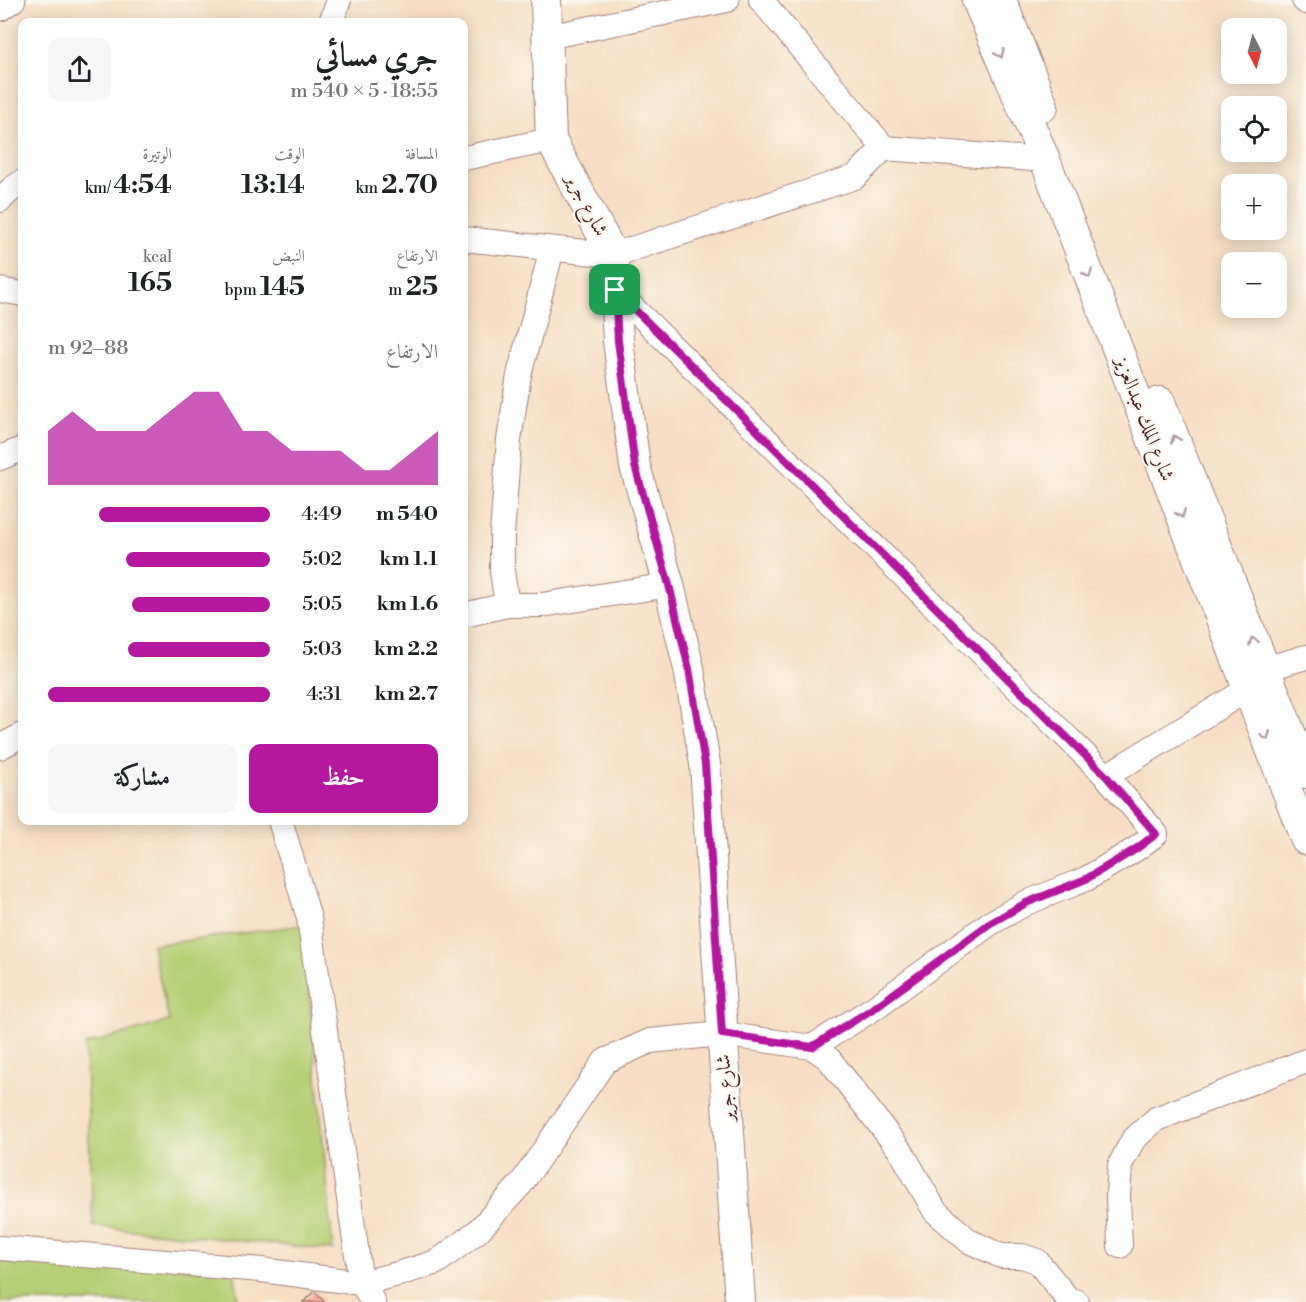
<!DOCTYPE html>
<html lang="ar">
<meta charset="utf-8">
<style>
:root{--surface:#fff;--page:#f6f6f6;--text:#202124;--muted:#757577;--accent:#b5179e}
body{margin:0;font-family:"Libre Bodoni",Amiri,serif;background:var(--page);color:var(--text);direction:rtl;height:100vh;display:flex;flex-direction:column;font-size:22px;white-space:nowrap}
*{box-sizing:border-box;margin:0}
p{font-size:20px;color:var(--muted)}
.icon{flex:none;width:33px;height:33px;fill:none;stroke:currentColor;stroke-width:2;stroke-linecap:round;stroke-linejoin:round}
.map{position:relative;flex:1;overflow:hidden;direction:ltr}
.sheet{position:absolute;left:18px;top:18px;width:450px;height:807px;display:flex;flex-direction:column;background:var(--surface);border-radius:12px;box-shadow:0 3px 15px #0003;direction:rtl}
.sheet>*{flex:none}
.needle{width:39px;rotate:174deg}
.fabs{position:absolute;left:1221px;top:18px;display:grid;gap:12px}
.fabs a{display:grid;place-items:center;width:66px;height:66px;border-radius:12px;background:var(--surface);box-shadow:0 3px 15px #0003;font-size:30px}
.pin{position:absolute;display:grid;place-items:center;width:51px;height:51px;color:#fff;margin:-26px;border-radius:12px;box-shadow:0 3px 9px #0006}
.round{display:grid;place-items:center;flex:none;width:63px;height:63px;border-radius:12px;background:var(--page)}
.head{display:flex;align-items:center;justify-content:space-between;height:102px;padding:0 30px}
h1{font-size:33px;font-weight:800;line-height:45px}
.stats{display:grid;grid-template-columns:repeat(3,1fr);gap:9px;height:102px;padding:6px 30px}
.stats div{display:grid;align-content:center}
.stats b{font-size:26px;font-weight:800}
.stats small{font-size:16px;font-weight:400}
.stats p{font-size:16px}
.chart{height:168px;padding:12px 30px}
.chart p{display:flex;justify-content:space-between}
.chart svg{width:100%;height:108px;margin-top:6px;fill:var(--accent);opacity:.7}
.cta{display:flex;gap:12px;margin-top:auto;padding:12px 30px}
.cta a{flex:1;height:69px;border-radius:12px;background:var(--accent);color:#fff;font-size:24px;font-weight:800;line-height:69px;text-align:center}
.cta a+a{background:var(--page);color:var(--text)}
ul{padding:0 30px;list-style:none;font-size:20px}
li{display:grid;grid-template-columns:96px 72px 1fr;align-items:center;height:45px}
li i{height:15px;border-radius:8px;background:var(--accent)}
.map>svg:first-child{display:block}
</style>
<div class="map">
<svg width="1306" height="1302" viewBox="0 0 1306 1302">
<rect width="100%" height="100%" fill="#fbf7ec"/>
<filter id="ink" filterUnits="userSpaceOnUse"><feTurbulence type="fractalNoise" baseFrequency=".0167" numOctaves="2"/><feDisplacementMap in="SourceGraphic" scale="12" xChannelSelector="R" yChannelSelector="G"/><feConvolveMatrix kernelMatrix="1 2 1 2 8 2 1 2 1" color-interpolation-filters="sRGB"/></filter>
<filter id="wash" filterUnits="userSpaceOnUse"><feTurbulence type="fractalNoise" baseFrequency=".008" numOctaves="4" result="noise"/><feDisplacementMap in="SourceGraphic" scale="24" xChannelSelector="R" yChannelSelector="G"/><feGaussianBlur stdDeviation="1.35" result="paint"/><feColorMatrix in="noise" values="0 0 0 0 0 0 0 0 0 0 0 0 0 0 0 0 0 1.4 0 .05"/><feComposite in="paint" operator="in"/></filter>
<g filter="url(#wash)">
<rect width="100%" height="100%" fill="#f5dec3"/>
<!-- green -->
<path fill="#b6cf75" stroke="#807750" stroke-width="1.5" d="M303,925L333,1250L93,1226L85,1045L169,1021L152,945Z
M0,1256L234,1272L239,1302H0Z"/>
<g id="blocks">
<!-- building -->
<path fill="#fea5a0" d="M315,1292L324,1302H303Z"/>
</g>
</g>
<g filter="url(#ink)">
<use href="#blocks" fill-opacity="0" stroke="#a07e77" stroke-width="1.5"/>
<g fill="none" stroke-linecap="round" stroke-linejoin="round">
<!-- minor casing -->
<g stroke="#a07e77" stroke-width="26">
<path id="minor" d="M761,0L884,148L1045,160
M1304,0L1306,2
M0,9L13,0
M331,22L339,0
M547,37L727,0
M464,158L551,140
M0,200L13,188L22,182
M464,239L613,255L855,177L884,148
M0,290L22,294
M615,290L1106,776L1248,689
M0,458L22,449
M507,605L502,571V535L509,440L519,375L552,249
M464,615L507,605H542L669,585
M1265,669L1306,657
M0,747L22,735
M280,820L309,918L361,1283L373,1302
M812,1047L874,1008L989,924L1026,903L1086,879L1136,849L1156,834L1106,776
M1120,1246L1118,1196L1120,1165L1133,1140L1156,1119L1306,1061
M0,1248L261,1270L361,1283L398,1274L437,1262L478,1231L521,1184L605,1061L650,1041L722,1034L812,1047L829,1059L902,1153L935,1211L969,1241L1001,1256H1022L1037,1261L1068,1299L1077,1302"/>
</g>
<!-- tertiary casing -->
<g stroke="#a07e77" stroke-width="32">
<path id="tertiary" d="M546,0L551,140L613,255L618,341L635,466L669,585L689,669L705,764L740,1302
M977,0L1045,160L1306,840
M1001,0L1043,106
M1160,402L1306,773"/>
</g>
<!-- minor -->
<use href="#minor" stroke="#fff" stroke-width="24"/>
<!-- tertiary -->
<use href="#tertiary" stroke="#fff" stroke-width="30"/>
</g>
<!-- one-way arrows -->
<defs><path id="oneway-chevron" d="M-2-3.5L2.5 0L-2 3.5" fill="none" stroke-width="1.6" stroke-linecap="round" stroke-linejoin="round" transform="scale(1.5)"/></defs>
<g stroke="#ae9aa0">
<use href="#oneway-chevron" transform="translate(1000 54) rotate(67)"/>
<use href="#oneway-chevron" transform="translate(1088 274) rotate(69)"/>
<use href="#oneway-chevron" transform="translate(1175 439) rotate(-111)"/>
<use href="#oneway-chevron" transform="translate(1181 514) rotate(69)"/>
<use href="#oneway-chevron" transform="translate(1253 641) rotate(-111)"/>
<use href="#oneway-chevron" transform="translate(1266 736) rotate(69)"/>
</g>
</g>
<g fill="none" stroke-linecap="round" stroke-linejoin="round" filter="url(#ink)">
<!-- route casing -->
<g stroke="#fff" stroke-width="12">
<path id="route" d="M615,290L1106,776L1156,834L1136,849L1086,879L1026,903L989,924L874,1008L812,1047L722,1034L705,764L689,669L669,585L635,466L618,341Z"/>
</g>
<!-- route -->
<use href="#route" stroke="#b5179e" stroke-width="8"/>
</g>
<g text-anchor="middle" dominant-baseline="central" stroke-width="4.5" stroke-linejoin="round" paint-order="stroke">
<!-- street labels -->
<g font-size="20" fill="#4a1f2b" stroke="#fbf7ec">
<text transform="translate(586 205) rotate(62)">شارع جرير</text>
<text transform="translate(1144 419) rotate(69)">شارع الملك عبدالعزيز</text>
<text transform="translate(726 1088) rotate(-94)">شارع جرير</text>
</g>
</g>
</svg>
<div class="fabs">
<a><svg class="needle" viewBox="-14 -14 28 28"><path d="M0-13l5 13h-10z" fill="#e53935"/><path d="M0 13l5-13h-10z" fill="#757577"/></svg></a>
<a><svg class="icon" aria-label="locate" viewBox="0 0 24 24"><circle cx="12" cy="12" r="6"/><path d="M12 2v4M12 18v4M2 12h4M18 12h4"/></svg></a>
<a>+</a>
<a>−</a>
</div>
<div class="pin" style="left:615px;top:290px;background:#1e9e55"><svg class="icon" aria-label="arrive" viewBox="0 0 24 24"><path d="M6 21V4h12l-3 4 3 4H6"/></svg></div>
<section class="sheet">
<div class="head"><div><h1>جري مسائي</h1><p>18:55 · 5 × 540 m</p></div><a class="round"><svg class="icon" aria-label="share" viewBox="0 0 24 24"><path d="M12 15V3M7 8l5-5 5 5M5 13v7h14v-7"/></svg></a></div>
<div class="stats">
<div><p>المسافة</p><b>2.70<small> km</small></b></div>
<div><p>الوقت</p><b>13:14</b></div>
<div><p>الوتيرة</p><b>4:54<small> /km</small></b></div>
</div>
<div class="stats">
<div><p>الارتفاع</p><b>25<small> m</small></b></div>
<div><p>النبض</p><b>145<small> bpm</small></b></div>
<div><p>kcal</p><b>165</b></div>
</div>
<div class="chart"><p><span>الارتفاع</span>88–92 m</p>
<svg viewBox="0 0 160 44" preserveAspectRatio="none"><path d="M0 44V22L10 14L20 22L30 22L40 22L50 14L60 6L70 6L80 22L90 22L100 30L110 30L120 30L130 38L140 38L150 30L160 22V44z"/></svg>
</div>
<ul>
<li><b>540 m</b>4:49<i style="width:77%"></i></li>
<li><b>1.1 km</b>5:02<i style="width:65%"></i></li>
<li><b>1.6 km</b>5:05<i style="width:62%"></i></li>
<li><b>2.2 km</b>5:03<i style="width:64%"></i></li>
<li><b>2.7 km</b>4:31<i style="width:100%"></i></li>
</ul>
<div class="cta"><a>حفظ</a><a>مشاركة</a></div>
</section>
</div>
